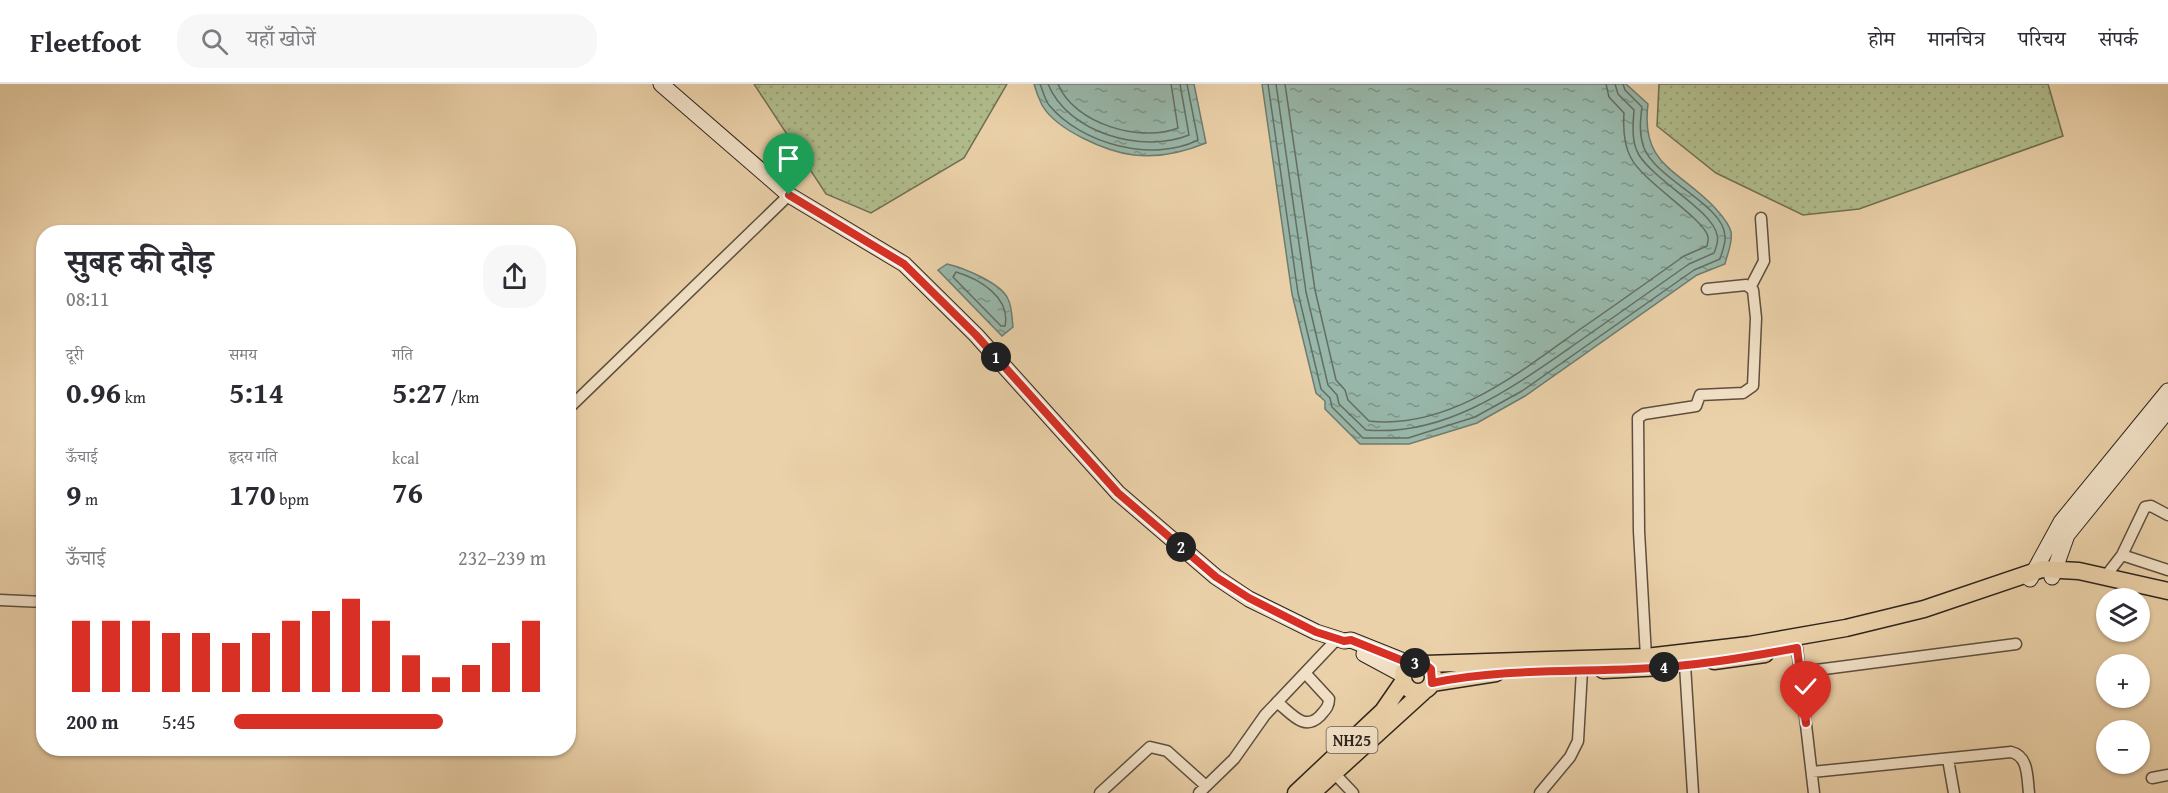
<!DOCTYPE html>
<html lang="hi">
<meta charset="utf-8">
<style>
:root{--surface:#fff;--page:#f7f7f7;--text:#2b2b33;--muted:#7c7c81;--line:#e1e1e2;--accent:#d93025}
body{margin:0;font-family:"Gentium Book Plus","Noto Serif Devanagari",serif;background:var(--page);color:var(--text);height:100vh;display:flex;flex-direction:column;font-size:22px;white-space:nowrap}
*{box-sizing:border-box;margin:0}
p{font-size:20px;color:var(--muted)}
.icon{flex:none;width:33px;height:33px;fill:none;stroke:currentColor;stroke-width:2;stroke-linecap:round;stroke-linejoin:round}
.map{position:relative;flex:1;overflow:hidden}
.panel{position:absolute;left:36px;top:141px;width:540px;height:531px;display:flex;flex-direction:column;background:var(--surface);border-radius:24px;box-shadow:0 2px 4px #0004}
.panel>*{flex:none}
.fabs{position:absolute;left:2096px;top:504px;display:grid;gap:12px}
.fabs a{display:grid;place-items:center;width:54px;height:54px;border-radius:50%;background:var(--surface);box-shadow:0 2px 4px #0004;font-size:30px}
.pin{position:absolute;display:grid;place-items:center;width:51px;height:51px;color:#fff;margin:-62px -26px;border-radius:50% 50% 50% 0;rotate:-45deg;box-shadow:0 0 6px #0007}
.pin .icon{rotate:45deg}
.km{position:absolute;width:30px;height:30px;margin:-15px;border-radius:50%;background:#222;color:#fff;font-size:16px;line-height:30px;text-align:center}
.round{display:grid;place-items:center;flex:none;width:63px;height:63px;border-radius:24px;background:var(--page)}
.summary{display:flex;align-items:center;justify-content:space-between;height:102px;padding:0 30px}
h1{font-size:33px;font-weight:700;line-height:45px}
.metrics{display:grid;grid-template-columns:repeat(3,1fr);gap:9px;height:102px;padding:6px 30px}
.metrics div{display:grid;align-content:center}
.metrics b{font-size:30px;font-weight:700}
.metrics small{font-size:16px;font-weight:400}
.metrics p{font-size:16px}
.chart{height:168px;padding:12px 30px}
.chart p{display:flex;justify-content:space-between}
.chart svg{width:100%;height:108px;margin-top:6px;stroke:var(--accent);stroke-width:6}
ul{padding:0 30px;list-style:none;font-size:20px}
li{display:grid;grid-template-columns:96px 72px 1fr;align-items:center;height:45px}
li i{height:15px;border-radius:8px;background:var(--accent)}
header{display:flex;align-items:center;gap:36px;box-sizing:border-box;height:84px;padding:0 30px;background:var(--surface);border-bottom:2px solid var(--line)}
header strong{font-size:28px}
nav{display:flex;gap:33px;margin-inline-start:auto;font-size:21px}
.search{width:420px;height:54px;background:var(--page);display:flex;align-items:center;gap:15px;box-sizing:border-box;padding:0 21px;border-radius:24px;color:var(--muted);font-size:22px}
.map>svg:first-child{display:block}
</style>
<header>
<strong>Fleetfoot</strong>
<div class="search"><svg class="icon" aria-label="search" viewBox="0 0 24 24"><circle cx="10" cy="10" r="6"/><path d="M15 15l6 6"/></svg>यहाँ खोजें</div>
<nav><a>होम</a><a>मानचित्र</a><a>परिचय</a><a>संपर्क</a></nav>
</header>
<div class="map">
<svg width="2168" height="709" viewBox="0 0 2168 709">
<defs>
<pattern id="grass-dots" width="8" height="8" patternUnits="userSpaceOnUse" patternTransform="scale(1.5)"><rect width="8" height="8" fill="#b1bd8d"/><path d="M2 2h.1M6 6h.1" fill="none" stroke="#99a279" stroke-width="1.8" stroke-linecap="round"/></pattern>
<pattern id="water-ripples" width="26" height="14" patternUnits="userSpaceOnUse" patternTransform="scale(1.5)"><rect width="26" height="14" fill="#98b7aa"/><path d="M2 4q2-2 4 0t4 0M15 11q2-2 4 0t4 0" fill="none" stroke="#7c958a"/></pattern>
</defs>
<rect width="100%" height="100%" fill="#ebd1a9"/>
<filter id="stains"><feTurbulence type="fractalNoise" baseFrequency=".00333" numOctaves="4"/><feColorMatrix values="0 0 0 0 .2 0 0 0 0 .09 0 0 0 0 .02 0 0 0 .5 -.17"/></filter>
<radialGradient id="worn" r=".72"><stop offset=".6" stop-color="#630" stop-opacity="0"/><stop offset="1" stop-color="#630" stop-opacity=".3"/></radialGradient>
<!-- grass -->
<path fill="url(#grass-dots)" stroke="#707054" stroke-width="1.5" d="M754,0H1007L964,74L871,129L826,110Z
M1659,0H2048L2063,52L1859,125L1803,131L1716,89L1657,42Z"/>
<!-- water -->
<path fill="url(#water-ripples)" stroke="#6e7c71" stroke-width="1.5" d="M1034,0H1194L1206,59C1184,68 1158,74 1134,71C1107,68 1056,46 1042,21C1039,15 1036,7 1034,0Z
M1262,0H1626L1648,20C1640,83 1681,86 1716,125C1722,132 1729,139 1731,148C1733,158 1727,171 1725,180L1697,191L1525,312L1477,339L1409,360H1360L1325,325V317L1316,309L1292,210Z
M947,180C964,184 1001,199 1008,215C1012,222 1012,235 1013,243L1002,252L938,186Z"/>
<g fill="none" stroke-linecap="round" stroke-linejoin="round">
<!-- shore -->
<path stroke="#636e63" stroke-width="1.5" d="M1040,0C1043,7 1045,16 1049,21C1081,60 1152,79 1198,56L1187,0
M1048,0C1068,49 1142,70 1189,51L1180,0
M1058,0C1074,40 1141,59 1178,44L1171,0
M1268,0L1298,209L1321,305L1330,314L1332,323L1363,354H1408L1475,333L1522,307L1694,186L1720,175C1722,168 1726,159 1725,152C1724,121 1656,95 1644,64C1639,50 1640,38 1642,23L1625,6L1623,0
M1276,0L1306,208L1328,301L1337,311L1339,320L1366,346C1448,353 1516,301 1581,256C1617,231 1653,205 1689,180L1714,169C1716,164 1719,156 1717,151C1713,127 1655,97 1639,71C1631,58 1633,40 1634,26L1618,10L1615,0
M1285,0L1315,206L1336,296L1345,306L1348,316L1369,337C1448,346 1519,289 1579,246C1614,222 1649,197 1684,172L1707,162C1707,161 1709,155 1708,153C1706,136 1643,98 1631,74C1624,61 1623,44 1624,29L1609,13L1606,0
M956,188C980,195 1011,214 1005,242H1001L953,193Z"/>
<!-- street casing -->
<g stroke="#5d4f3f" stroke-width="13">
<path id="street" d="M1751,202L1764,177L1761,134
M568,325L789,111
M2122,471L2145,423L2151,422L2168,431
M2105,493L2122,471L2168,486
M0,516L44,518
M1797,564L1814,709
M1646,573L1639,447L1638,334L1644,330L1696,322L1700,311L1743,309L1753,302L1756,234L1753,206L1746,201L1707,205
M1685,581L1693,709
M1801,588L2016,560
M1277,618C1291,629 1304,648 1320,632C1325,626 1329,623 1329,615L1306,590
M1948,675L1954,709
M1812,688L2011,668C2029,672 2027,694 2029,709
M1334,689L1353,709
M2152,694L2168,691
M1100,709L1150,663L1167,667L1206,702
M1199,709L1234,675L1265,631L1337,555
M1540,709L1570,673L1578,657L1582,586"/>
</g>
<!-- secondary casing -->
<g stroke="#2e241c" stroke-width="17">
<path id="secondary" d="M661,0L789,111L904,180L976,251L1118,409L1216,493L1249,515L1316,548L1344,557L1351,556L1411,580
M2052,493L2067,451L2168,326
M2030,495L2061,438L2168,307
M1364,570L1403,591"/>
</g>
<!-- primary casing -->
<g stroke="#2e241c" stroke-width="19">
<path id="primary" d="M1714,577L1765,570
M1403 593a15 15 0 1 1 30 0a15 15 0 1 1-30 0Z
M1425,580L1646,573L1749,561L1846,544L1924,525L2042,485L2079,487L2168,507
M1603,586L1664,583
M1432,599L1496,589
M1296,709L1383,627L1403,598
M1312,709L1423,608"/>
</g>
<!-- street -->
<use href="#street" stroke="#f2e1c7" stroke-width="10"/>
<!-- secondary -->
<use href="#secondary" stroke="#f2e1c7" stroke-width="15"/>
<!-- primary -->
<use href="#primary" stroke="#ebd1a9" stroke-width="16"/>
</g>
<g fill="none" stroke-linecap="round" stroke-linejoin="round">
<!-- route casing -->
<g stroke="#fff" stroke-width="12">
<path id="route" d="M789,111L904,180L976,251L1118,409L1216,493L1249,514L1316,548L1344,557L1351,556L1411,580H1425L1431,585L1432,599C1499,585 1566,588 1634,585C1689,583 1743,574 1797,564L1806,639"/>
</g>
<!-- route -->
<use href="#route" stroke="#d93025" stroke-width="8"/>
</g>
<g text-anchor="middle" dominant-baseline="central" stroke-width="4.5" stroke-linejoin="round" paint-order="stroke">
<!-- shield labels -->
<rect fill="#f2e1c7" stroke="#695d4f" stroke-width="1.5" x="1326.5" y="643" width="51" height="26" rx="4.5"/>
<g font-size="16" font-weight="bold" fill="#2e241c">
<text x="1352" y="656">NH25</text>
</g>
</g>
<rect width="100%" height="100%" filter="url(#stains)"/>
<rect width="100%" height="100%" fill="url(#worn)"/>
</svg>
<div class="fabs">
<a><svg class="icon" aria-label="layers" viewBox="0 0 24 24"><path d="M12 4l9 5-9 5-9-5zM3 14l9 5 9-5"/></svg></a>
<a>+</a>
<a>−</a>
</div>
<div class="pin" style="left:789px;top:111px;background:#1e9e55"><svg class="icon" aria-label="arrive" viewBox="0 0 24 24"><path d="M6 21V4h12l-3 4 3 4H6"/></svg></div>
<div class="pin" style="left:1806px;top:639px;background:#d93025"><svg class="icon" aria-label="check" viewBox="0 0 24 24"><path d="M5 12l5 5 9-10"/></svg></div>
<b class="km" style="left:996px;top:273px">1</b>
<b class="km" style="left:1181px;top:463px">2</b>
<b class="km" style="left:1415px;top:579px">3</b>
<b class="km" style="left:1664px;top:583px">4</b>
<section class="panel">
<div class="summary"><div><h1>सुबह की दौड़</h1><p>08:11</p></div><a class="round"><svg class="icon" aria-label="share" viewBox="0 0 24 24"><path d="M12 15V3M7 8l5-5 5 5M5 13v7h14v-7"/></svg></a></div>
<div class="metrics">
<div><p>दूरी</p><b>0.96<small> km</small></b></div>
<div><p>समय</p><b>5:14</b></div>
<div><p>गति</p><b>5:27<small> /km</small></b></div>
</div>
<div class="metrics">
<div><p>ऊँचाई</p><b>9<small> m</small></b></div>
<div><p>हृदय गति</p><b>170<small> bpm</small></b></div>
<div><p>kcal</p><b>76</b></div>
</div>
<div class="chart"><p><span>ऊँचाई</span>232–239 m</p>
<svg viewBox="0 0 160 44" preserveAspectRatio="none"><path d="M5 44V15M15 44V15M25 44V15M35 44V20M45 44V20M55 44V24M65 44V20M75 44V15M85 44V11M95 44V6M105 44V15M115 44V29M125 44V38M135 44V33M145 44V24M155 44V15"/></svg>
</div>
<ul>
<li><b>200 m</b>5:45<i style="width:67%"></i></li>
</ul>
</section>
</div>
